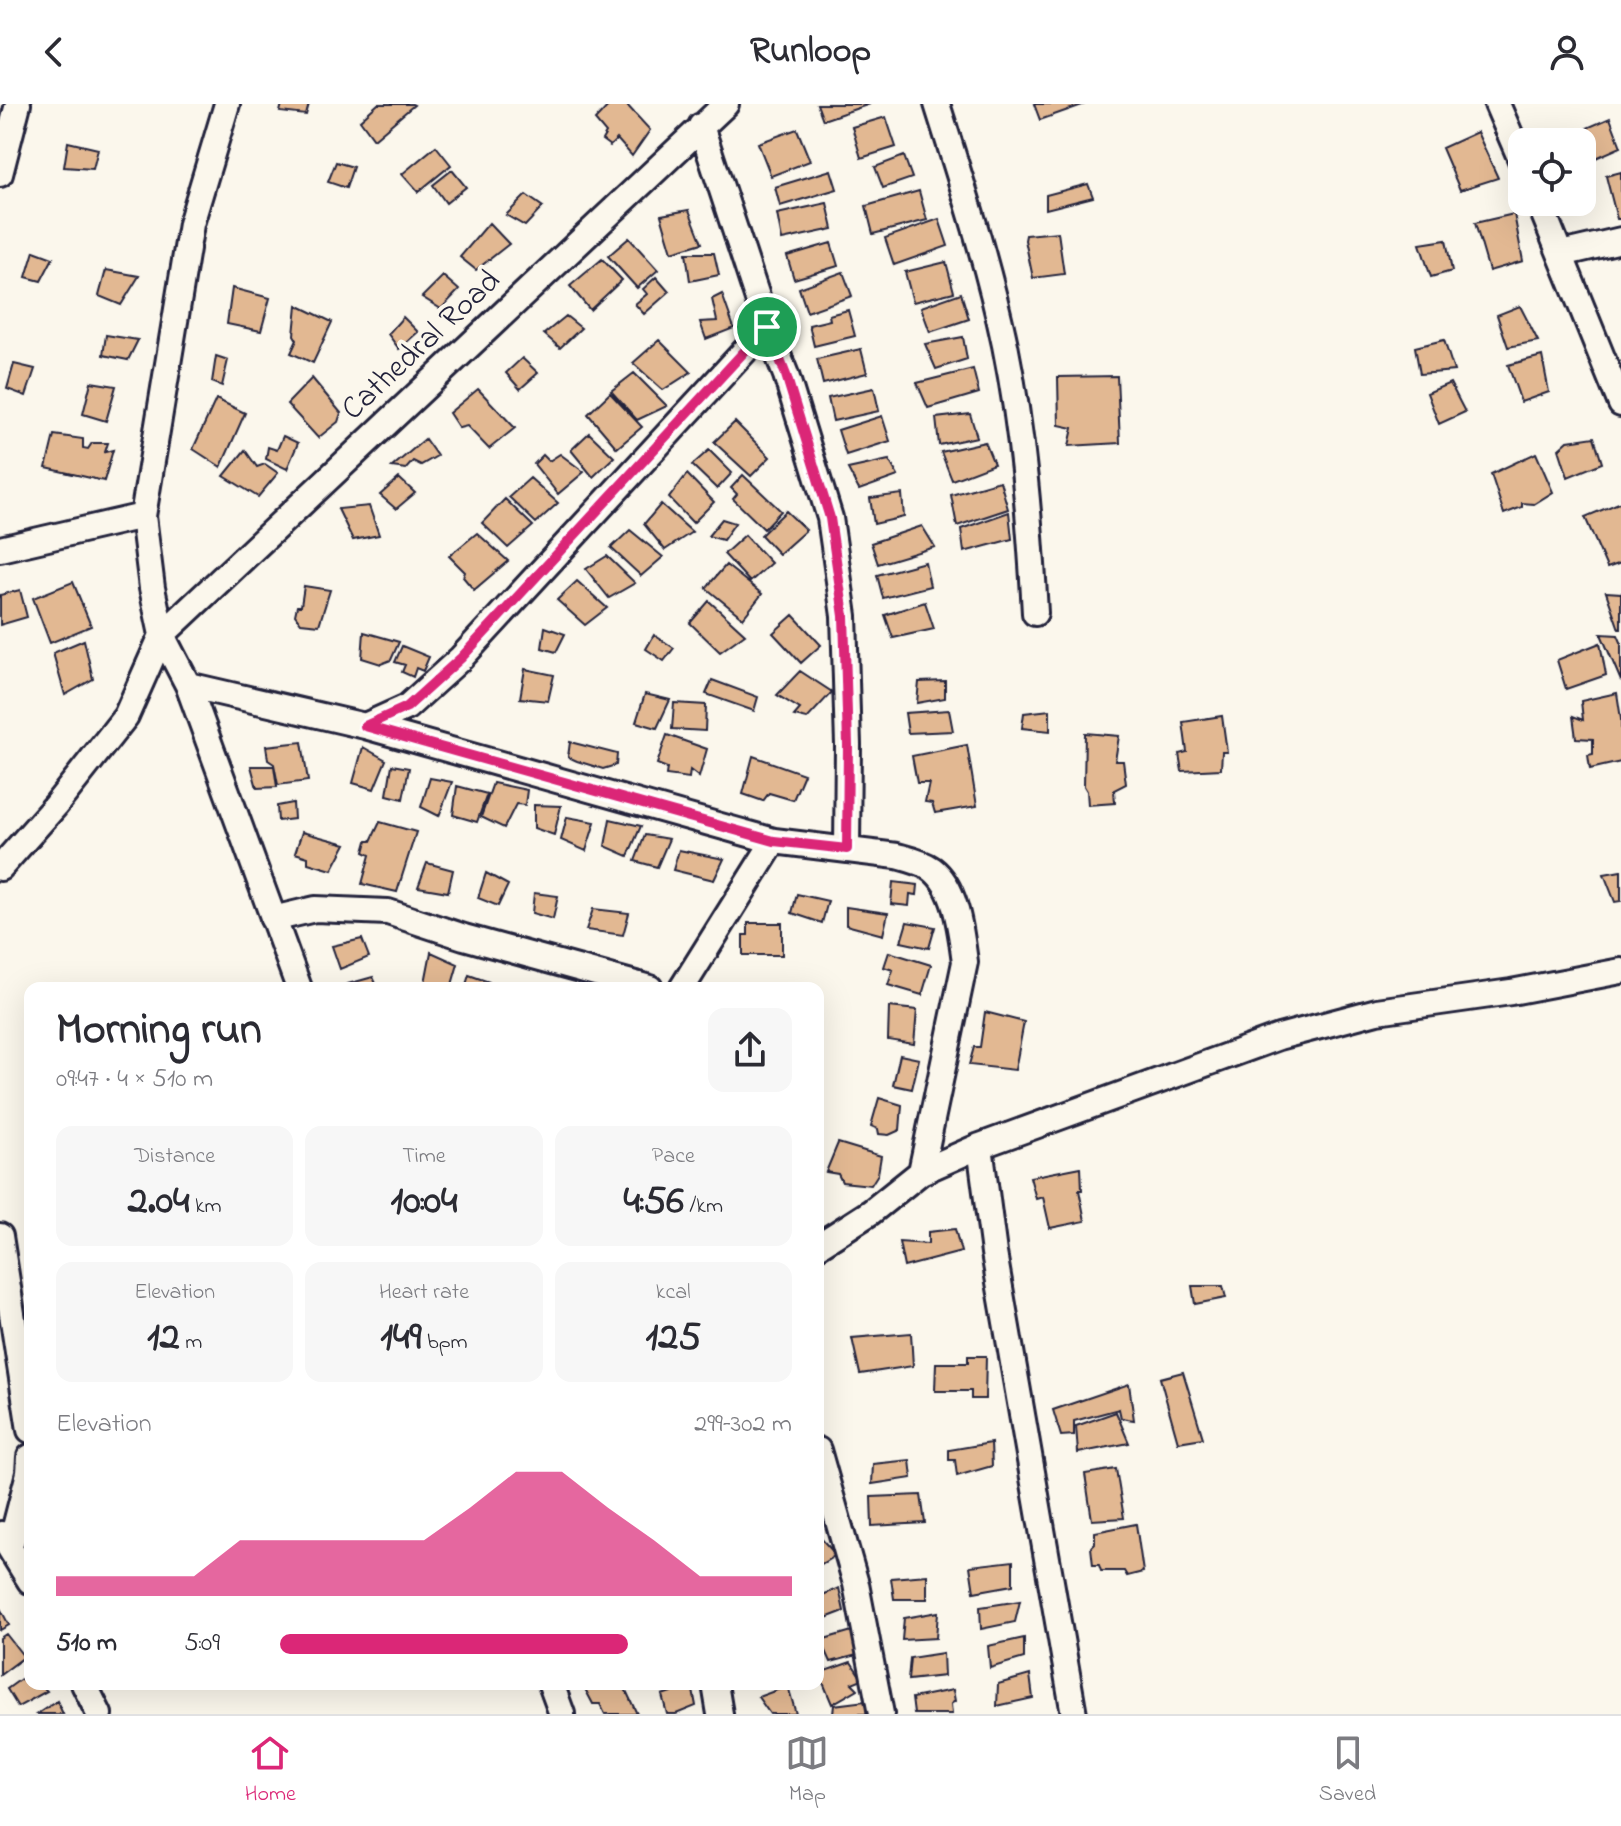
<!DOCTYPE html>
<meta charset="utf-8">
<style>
:root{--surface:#fff;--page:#f7f7f7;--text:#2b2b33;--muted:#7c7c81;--line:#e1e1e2;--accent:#db2777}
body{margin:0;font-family:"Indie Flower",sans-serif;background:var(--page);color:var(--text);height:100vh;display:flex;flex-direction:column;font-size:30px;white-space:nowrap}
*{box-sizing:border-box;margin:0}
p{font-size:26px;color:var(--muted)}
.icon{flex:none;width:44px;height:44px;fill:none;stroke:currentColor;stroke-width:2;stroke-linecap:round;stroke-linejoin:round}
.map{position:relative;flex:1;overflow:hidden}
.drawer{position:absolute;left:24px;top:878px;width:800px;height:708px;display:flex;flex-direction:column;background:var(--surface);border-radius:16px;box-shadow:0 8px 32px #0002}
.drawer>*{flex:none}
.controls{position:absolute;left:1508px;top:24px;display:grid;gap:16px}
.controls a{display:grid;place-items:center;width:88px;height:88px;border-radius:16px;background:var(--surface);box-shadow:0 8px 32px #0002;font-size:40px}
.pin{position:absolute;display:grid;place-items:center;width:68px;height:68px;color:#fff;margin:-34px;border:4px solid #fff;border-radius:50%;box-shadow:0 2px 8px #0007}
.round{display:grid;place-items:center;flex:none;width:84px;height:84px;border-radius:16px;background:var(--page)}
.head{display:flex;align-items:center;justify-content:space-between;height:136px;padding:0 32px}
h1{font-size:44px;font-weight:700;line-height:60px}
.metrics{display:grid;grid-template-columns:repeat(3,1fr);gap:12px;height:136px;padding:8px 32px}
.metrics div{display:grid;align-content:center;border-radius:16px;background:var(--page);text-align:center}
.metrics b{font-size:40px;font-weight:700}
.metrics small{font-size:22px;font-weight:400}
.metrics p{font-size:22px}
.chart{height:224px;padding:16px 32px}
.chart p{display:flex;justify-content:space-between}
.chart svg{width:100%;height:144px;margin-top:8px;fill:var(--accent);opacity:.7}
ul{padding:0 32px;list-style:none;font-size:26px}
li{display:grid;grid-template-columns:128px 96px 1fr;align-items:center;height:60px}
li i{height:20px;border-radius:10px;background:var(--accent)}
header{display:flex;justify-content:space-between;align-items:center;height:104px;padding:0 32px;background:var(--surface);font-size:36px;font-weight:700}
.dock{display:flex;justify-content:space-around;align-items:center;height:112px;border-top:2px solid var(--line);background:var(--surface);font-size:22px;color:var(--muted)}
.dock a{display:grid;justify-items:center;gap:4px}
.dock .selected{color:var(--accent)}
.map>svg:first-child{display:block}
</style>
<header><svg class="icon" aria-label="back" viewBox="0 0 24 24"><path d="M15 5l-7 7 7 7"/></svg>Runloop<svg class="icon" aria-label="person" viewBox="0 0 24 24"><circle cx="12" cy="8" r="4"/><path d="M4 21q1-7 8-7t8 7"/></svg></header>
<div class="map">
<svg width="1621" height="1610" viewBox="0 0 1621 1610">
<rect width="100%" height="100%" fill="#fbf7ec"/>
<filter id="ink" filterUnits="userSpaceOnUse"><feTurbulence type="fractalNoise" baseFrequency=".0125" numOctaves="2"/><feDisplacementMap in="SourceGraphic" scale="16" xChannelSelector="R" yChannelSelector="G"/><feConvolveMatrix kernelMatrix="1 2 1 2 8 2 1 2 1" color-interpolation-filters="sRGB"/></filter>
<g filter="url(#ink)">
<!-- building -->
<path fill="#e2b892" stroke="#22223b" stroke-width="2" d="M282,0H309L306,11L280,8Z
M378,0H412L414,1L374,35L360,16Z
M610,0H626L650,26L632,52L617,35L610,42L602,36L606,29L595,16Z
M817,0H870L823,16Z
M1034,0H1085L1040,16Z
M886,13L896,43L861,54L852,23Z
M1610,14L1621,43L1596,54L1587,24Z
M797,25L810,57L771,72L758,39Z
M1477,28L1498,74L1460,86L1442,44Z
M68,38L98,45L93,65L64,63Z
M436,42L451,61L418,88L402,70Z
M904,52L912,74L883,84L875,63Z
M336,58L353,63L346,84L328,78Z
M452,66L466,83L446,99L433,81Z
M831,66L837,85L780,102L775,83Z
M1621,68V115H1617L1606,72Z
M1088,80L1093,93L1046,105V91Z
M919,87L927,116L873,130L866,102Z
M526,91L543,103L525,122L506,111Z
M827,99L833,125L782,136L777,110Z
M689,106L702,139L672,148L661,111Z
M1514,110L1523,157L1489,167L1475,119Z
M939,115L948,142L894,161L885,134Z
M489,119L509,140L476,166L460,153Z
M1058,128L1064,170L1033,174L1025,136L1026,131Z
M629,134L658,166L637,184L608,152Z
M1446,136L1452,167L1431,173L1420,140Z
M831,139L838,162L794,175L787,152Z
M34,147L53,154L41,177L26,173Z
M686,149H714L719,171L690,177Z
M602,155L622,176L590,206L570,182Z
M946,158L954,188L913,198L905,168Z
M106,166L139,172L121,201L99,192Z
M843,168L852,192L807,208L799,184Z
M443,172L459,186L441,205L422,193Z
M656,173L669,188L644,210L635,200L647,190L643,185Z
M232,184L270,194L261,227L227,220Z
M961,189L969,215L930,228L921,203Z
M722,190L734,224L706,235L700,218L717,217L712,195Z
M297,201L332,218L313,259L291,249L297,236L294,231Z
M1520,202L1538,237L1508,243L1497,211Z
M848,206L855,232L814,242L809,221L830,216L829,211Z
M566,212L581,224L560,244L544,230Z
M403,213L418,228L399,245L388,230Z
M106,231L138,236L128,256L103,251Z
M963,233L967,255L936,265L925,240Z
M659,236L691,268L663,286L633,259Z
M1444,236L1454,267L1420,270L1415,243Z
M861,245L867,269L823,280L817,255Z
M216,252L228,256L222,282L212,278Z
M1542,252L1549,288L1521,298L1508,261Z
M522,254L538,269L520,285L506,269Z
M14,260L35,265L26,292L7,285Z
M973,265L979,289L928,304L917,279Z
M634,269L667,302L637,316L611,287Z
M1117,272L1120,339L1069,342L1073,324L1059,321L1058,273Z
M312,274L341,309L338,318L318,334L287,300Z
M91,278L116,282L106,317L83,310Z
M1450,279L1465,308L1439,320L1427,289Z
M874,284L879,307L833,317L828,294Z
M478,285L515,324L489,345L467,322L459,324L449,309Z
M610,289L642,323L617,344L588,310Z
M216,295L245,309L221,363L193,345Z
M970,310L977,333L939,341L936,314Z
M882,312L890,337L846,351L838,326Z
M735,318L770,353L751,372L714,338Z
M589,329L614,353L593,373L571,346Z
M54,331L83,335V344L88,345L92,339H108L105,348L113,346L104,377L46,364Z
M283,332L298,339L287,365L266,355L268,343L277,346Z
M1594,333L1602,359L1568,373L1559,345L1568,337Z
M425,335L437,352L421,361L413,357L406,365L392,363Z
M985,338L994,360L952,376L941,348Z
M245,346L257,363L265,360L278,369L258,393L224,372Z
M709,346L732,369L717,385L692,361Z
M1536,349L1553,388L1534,400L1522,399V403L1504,410L1491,370Z
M560,350L584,368L558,390L534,360L543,351L549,357Z
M889,356L898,372L859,386L848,365Z
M687,370L714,398L693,419L669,394Z
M743,371L781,407L764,425L733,395L737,390L731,384Z
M399,374L415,389L396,405L380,391Z
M530,374L558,399L536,419L509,393Z
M1000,377L1008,405L957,422L951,391Z
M902,390L904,413L874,420L870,394Z
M505,395L533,422L508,444L482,419Z
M1621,398V459L1607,464L1585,413Z
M661,400L692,428L665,446L644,420Z
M369,402L379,431L353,436L338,405Z
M786,407L806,426L779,450L761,431Z
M1009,408L1012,435L964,448L961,425Z
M722,415L735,419L723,436L708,432Z
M922,422L935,443L878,460L871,439Z
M630,426L663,453L641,472L611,444Z
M477,429L508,457L474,486L463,473L465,468L449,452Z
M745,431L771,459L750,478L724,450Z
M607,452L635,479L609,494L586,465Z
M925,458L930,482L883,494L877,471Z
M726,461L762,490L743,514L706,484Z
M577,477L607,504L585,521L557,496Z
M73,478L91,522L50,539L33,494Z
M304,482L330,486L319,521L301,519L295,511L297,502H301Z
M20,486L27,513L0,521V491Z
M1606,488L1621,489V525H1619Z
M709,497L745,530L720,548L690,519Z
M925,498L934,525L893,534L885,511Z
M793,511L821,541L801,559L773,529Z
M545,523L565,530L556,548L542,544Z
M364,528L399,538L391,556L381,560L362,554Z
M1601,530L1618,531L1621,538V577Z
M654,531L674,544L664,557L646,545Z
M84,536L93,575L65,591L53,549Z
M1600,539L1606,571L1566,585L1557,556Z
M402,542L429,553L423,567L416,564L413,573L402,568L405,561L395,558Z
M525,565L554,571L548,597L520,594Z
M800,567L832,588L807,615L794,612L800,605L777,591Z
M712,576L758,593L754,607L706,590Z
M945,577V594L917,599L919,578Z
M1617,589L1621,615V658L1590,665L1588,651L1593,650V635L1576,634L1573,612L1583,616L1581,597Z
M645,590L670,596L657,624L636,618Z
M674,599L706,601L705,627L672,625Z
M949,606L953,627L908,629L905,609Z
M1050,606V627L1022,624L1024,609Z
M1222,612L1227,648H1222L1221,665L1182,667L1179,650L1187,648L1183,618Z
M1085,629L1119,632L1115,657H1123L1126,680L1114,686L1115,699L1088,701L1087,687L1084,682Z
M667,631L707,645L699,673L690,666L689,674L666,671L667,664L657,660Z
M302,638L308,677L278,681L274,660L268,656L266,642Z
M570,638L617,650L616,661L603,665L577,657L568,653Z
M967,641L977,702L935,709L932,699L925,698L929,679H917L912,652Z
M363,643L386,656L374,685L353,679Z
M753,652L804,670L793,696L769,689L763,697L743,690Z
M392,661L409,664L403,695L387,691Z
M251,662H274L277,683L257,684Z
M430,674L452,678L439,712L421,703Z
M493,679L527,686L525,701L516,700L504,724L481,713Z
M457,682L487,690L477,718L453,711Z
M293,699L294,715L278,717L277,702Z
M534,701L561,702L554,731L534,724Z
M567,713L595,718L586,747L561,736Z
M610,715L641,722L628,752L605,742Z
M380,718L416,728L397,788L362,780L370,751L364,748L367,737H371Z
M302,728L346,740L332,766L308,759V753L295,749Z
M645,731L669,735L657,763L635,757Z
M679,746L724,755L714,776L673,766Z
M427,759L453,766L448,788L418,783Z
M1621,767V797L1615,798L1604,770Z
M486,769L508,781L498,802L478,794Z
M893,778L918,781L917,791L910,790L909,802L891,800Z
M534,789L558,792L553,815L532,809Z
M797,790L828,797L822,819L792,809Z
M846,803L888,809L883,831L846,821Z
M593,805L629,809L623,831L586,826Z
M907,818L935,823L929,844L901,838Z
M748,819H782V851H743V831H748Z
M362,835L369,853L340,865L332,842Z
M431,848L458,860L451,884H424Z
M889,848L931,861L922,891L888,881L893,866L884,863Z
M469,871L489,878L488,884H465Z
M373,873L378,884H350L348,880Z
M889,903L917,906L914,940L888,936Z
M985,908L1024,918L1015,966L969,961L974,943H980Z
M900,951L919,955L912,985L893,981Z
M879,994L902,1001L900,1026L889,1031L879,1030L878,1025L871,1022Z
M838,1039L881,1052L878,1070L871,1081L842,1078L838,1070L826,1068Z
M1081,1063L1082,1086H1079L1085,1117L1050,1124L1043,1093L1036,1095L1030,1073Z
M955,1125L961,1148L904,1163L899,1138L928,1140V1128Z
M1192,1182H1223L1226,1194L1195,1200Z
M911,1229L913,1262L860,1270L852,1234Z
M968,1252H986L985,1295H971V1287H935L936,1259H968Z
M1183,1268L1203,1334L1178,1338L1160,1274Z
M1129,1280L1134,1316L1121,1314L1119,1305L1074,1317V1331L1061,1332L1053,1306Z
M1116,1308L1129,1339L1078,1349L1076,1322Z
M991,1339L992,1362L957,1372L955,1356H949V1346Z
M910,1356L912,1374L872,1380L873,1360Z
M1116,1365L1124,1414L1092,1416L1085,1370Z
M921,1391L925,1419L872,1422L871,1393Z
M1136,1420L1143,1468L1127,1472L1124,1467H1101L1099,1461H1093L1091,1443L1095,1439V1428Z
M818,1431L836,1451L818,1462Z
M1013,1457V1481L974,1488L970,1462Z
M927,1471V1495H894L891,1474Z
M839,1484L844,1507L818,1517V1493Z
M1020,1497L1015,1518L981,1525L980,1503Z
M0,1504L9,1521L0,1526Z
M938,1508L936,1534L902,1536L904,1514Z
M852,1527L857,1551L831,1558L821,1536Z
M6,1530L24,1553L0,1571V1534Z
M1024,1534V1554L990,1564L988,1542Z
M943,1549L944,1572L908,1576L910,1554Z
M851,1558L862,1575L852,1579L858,1585L832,1600L819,1569Z
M29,1569L30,1580H40L47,1587L18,1603L7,1585Z
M1030,1571L1033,1594L997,1602L998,1580Z
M591,1580H623L637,1610H605L600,1600H593L584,1583Z
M692,1581L696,1602L676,1610H667L662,1591Z
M788,1582L796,1610H770L758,1593Z
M953,1586L955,1597L951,1600L952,1610H914L912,1594Z
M57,1597L63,1610H37Z
M865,1597L867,1610H833L834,1601Z"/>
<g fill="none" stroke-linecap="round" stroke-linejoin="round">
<!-- minor casing -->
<g stroke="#22223b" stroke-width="30">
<path id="minor" d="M227,0L191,120L143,412L152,484L162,531L188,581L299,884
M937,0C962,80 988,160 1005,241C1023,330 1030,419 1035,509
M1497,0L1522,58
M701,22L767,223L786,271L830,414L844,512L848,641L847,745
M0,70L18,0
M1539,98L1621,300
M1561,150L1621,136
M0,445L143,412
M188,581L365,622L774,737L682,884
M365,622L407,603L461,554L767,223
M774,737L897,752C908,755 922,758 932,765C957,784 961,829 965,858L921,1068L871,1108L818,1142
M0,764L55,702L126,612L162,531L726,0
M273,815L315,805L388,808L464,833L650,884
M980,1042L994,1149L1074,1610
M921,1068L980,1042L1279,933L1377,907L1511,888L1621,867
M0,1132L30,1326
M818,1346L856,1480L881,1610
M1,1430L30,1477
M10,1443L29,1369L30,1353
M84,1580L99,1610
M551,1580L562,1610
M715,1580L720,1610"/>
</g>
<!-- minor -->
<use href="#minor" stroke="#fbf7ec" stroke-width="24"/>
</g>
</g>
<g fill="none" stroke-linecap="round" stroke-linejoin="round" filter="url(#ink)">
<!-- route casing -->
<g stroke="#fff" stroke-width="16">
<path id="route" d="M767,223L786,271L830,414L844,512L848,641L847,745L774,737L365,622L407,603L461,554Z"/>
</g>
<!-- route -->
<use href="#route" stroke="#db2777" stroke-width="10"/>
</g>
<g text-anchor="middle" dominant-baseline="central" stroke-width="8" stroke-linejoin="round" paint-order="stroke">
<!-- street labels -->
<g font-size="32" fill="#22223b" stroke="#fbf7ec">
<text transform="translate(422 242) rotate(-43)">Cathedral Road</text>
</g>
</g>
</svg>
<div class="controls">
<a><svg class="icon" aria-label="locate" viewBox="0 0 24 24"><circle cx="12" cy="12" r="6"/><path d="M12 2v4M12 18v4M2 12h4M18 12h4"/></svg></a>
</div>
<div class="pin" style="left:767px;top:223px;background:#1e9e55"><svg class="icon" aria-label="arrive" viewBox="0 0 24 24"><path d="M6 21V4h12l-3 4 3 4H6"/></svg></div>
<section class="drawer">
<div class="head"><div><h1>Morning run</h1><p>09:47 · 4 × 510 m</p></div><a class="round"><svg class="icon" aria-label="share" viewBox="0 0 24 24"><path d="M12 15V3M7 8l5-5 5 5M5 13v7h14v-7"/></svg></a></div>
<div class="metrics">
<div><p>Distance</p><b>2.04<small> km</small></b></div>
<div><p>Time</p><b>10:04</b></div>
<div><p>Pace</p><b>4:56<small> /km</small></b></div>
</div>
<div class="metrics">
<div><p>Elevation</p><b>12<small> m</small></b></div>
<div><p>Heart rate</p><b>149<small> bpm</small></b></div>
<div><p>kcal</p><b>125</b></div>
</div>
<div class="chart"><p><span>Elevation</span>299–302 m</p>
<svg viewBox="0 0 160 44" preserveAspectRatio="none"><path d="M0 44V38L10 38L20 38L30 38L40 27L50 27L60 27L70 27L80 27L90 17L100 6L110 6L120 17L130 27L140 38L150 38L160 38V44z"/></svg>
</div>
<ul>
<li><b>510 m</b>5:09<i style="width:68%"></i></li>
</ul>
</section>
</div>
<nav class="dock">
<a class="selected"><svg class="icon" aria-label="home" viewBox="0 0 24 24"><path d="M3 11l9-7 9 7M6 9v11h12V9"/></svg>Home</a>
<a><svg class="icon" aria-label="map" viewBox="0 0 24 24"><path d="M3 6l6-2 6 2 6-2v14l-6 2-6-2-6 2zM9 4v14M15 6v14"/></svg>Map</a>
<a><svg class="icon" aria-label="saved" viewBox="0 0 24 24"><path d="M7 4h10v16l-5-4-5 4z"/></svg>Saved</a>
</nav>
